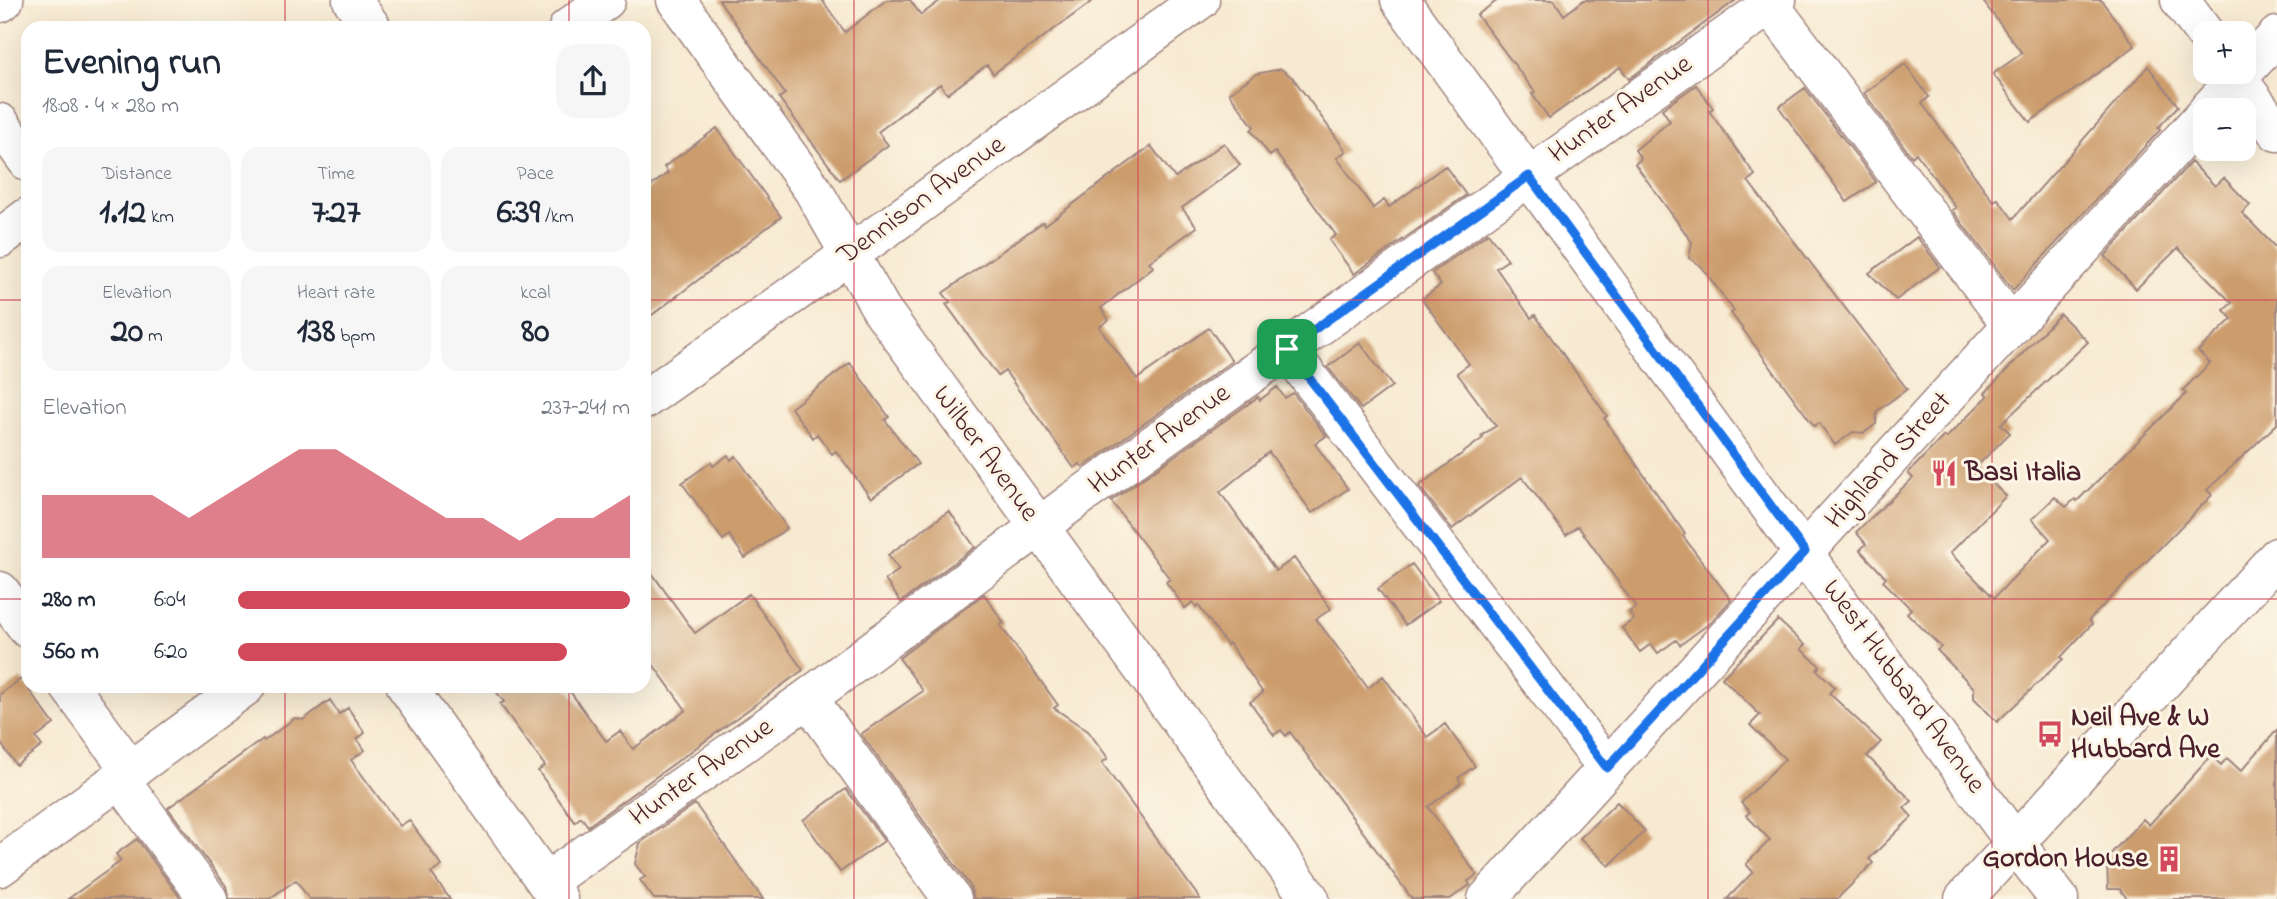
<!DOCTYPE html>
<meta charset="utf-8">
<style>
:root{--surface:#fff;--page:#f6f6f7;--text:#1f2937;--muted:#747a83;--accent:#d1495b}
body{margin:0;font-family:"Indie Flower",sans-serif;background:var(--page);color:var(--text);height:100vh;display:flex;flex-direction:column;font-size:26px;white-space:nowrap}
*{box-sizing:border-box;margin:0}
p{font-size:23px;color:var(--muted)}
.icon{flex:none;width:38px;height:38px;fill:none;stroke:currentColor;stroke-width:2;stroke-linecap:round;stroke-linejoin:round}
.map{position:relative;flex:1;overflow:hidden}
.sheet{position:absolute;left:21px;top:21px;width:630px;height:672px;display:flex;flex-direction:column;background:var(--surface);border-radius:21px;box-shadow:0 7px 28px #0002}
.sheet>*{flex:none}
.buttons{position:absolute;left:2193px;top:21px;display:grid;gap:14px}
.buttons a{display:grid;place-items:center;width:63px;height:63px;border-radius:14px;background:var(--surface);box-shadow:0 7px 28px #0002;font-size:35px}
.pin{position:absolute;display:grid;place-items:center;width:60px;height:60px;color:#fff;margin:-30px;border-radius:14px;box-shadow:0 4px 10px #0006}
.round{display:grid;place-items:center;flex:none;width:74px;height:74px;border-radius:21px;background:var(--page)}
.summary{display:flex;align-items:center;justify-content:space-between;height:119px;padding:0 21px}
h1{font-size:38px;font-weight:700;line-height:52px}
.figures{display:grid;grid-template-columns:repeat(3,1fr);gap:10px;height:119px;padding:7px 21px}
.figures div{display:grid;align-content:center;border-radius:18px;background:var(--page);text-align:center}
.figures b{font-size:35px;font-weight:700}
.figures small{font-size:19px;font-weight:400}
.figures p{font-size:19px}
.chart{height:196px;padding:14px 21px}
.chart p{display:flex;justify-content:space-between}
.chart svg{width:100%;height:126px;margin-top:7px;fill:var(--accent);opacity:.7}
ul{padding:0 21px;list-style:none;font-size:23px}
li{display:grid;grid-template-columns:112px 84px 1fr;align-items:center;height:52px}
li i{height:18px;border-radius:9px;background:var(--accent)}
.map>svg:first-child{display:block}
</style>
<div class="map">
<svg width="2277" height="899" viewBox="0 0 2277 899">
<rect width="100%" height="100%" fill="#fcf5e5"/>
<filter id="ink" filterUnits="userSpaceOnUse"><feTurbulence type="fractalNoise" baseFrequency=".0143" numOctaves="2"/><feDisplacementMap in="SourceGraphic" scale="14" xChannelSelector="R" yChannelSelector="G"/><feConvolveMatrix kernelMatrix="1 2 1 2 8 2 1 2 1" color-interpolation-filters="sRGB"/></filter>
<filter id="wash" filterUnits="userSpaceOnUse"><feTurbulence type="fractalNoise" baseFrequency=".00686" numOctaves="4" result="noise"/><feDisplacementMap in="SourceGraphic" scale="28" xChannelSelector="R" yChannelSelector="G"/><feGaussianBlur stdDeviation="1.57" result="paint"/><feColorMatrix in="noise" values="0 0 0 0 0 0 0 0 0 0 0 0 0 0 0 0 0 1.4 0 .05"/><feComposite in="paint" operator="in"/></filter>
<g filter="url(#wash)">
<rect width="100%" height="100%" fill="#f7ead2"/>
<g id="blocks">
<!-- building -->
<path fill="#cc9c6c" d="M719,0H822L845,32L886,0H910L921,15L941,0H1094L993,74L987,65L947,94L940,84L878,132L888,145L840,180L779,98L785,94Z
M1498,0H1554L1564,15L1584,0H1736L1629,79L1620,67L1549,118L1532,94L1535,92L1477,15Z
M1982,0H2101L2135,46L2030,122L1993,74L2022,53Z
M1905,64L1929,97L1922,103L1993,201L1998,199L2013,219L2148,66L2178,106L2158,128L2160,130L2013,290L1952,210L1956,208L1916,153L1912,157L1864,93Z
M1281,69L1293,78L1346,151L1337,158L1373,208L1384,200L1389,207L1445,166L1466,195L1354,274L1329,240L1336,235L1275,152L1270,156L1251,130L1254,127L1229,93L1256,74Z
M1696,85L1713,108L1709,111L1755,175L1748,181L1907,389L1877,411L1876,424L1864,433L1853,432L1835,445L1819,423L1814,426L1731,313L1734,311L1701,266L1689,258L1692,242L1635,164L1641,159L1635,150L1670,121L1662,109Z
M1805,88L1876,182L1847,202L1779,107Z
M717,128L781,217L644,321V191L668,173L664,167Z
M1224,143L1240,165L1182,208L1197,227L1149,262L1153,267L1101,308L1109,320L1099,327L1137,379L1209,328L1232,361L1083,467L1080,464L1074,468L1005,371L998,376L946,304L950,302L943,293L1043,222L1045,225L1151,146L1175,178Z
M2191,162L2215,186L2224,178L2250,205L2242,213L2277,249V424L2207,490L2212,495L2089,620L2092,624L2061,657L2063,659L1997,722L1974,698V688L1937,650L1941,647L1907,613L1911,609L1883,581L1886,578L1860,550L1866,544L1856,532L1913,478L1908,473L1944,436L1946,438L1988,396L1985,393L2060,314L2088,342L2001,424L2010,433L1976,467L2006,496L1950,553L1994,598L2050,539L2032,519L2055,497L2066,507L2075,499L2077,501L2186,394L2183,390L2210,363L2198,351L2232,319L2224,310L2232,303L2178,248L2136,289L2105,256Z
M1488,233L1508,260L1496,268L1531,318L1535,315L1607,416L1604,418L1685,534L1683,536L1731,600L1710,623L1680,645L1676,640L1658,653L1651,644L1640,652L1622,628L1634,619L1629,612L1636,607L1578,526L1566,535L1522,477L1452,529L1419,486L1483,438L1481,436L1496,426L1457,373L1469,364L1422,299L1441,285L1432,273Z
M1917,237L1940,267L1896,300L1869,273Z
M1360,343L1392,386L1361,409L1328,367Z
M850,363L889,417L885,420L918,464L871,498L836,451L832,454L817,434L813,438L791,408Z
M1277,387L1285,398L1293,393L1326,436L1315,444L1348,489L1312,513L1269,452L1220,492L1276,571L1294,558L1331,609L1316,619L1368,688L1383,676L1427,737L1445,724L1475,766L1458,778L1461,783L1428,807L1477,875L1468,881L1470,885L1450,899H1412L1290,732L1286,736L1281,730L1274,735L1250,702L1263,693L1229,643L1227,645L1198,605L1196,607L1193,602L1185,608L1166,582L1170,579L1111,501L1258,397L1260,400Z
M728,455L731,460L736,456L787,528L745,558L729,535L723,540L682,483L711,462L713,466Z
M949,511L975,547L901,602L885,580L899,570L888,555Z
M644,562L695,633L749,594L803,670L588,826L581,817L575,822L538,771L545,766L500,704L504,702L492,686H566L606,741L620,731L633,749L686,710L644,652Z
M1412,564L1439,601L1405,625L1378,589Z
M984,594L1004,623L1000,625L1058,705L1054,708L1088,731L1108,758L1102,763L1200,899H974L970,886L861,734L923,691L899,658Z
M1778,620L1805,645L1801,649L1820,666L1817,670L1835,687L1829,693L1881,742L1867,756L1912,801L1904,808L1912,817L1869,859L1873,863L1837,899H1727L1753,872L1746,864L1770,840L1746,815L1750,812L1741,803L1785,759L1750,725L1760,715L1722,678Z
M21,679L54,724L36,738L42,746L16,765L0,742V694Z
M330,700L339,714L348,708L365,733L357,739L365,750L351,760L400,826L409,820L442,866L431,873L450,899H309L296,880L269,899H229L226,886L168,808L263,739L264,741L295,718L303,720Z
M2277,730V899H2127L2120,889H2108L2107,858L2143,819L2149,825L2211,756L2221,765L2227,758L2241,771Z
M846,789L884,841L840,872L803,820Z
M1617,802L1645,831L1609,866L1580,838Z
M695,804L763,899H654L640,880L645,877L635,864L640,843Z
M137,839L181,899H68L121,861L116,854Z"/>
</g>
</g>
<g filter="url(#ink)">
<use href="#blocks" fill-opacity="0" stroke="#a0847e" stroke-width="2"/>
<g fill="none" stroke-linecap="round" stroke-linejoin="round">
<!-- minor casing -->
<g stroke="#a0847e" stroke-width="41">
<path id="minor" d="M352,0L372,28
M676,0L813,190L881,309L1310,899
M1400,0L2015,843L2059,899
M2180,0L2205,34
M0,3L4,0
M1770,5L2012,326
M568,28L606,0
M2233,72L2277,132
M2208,110L2277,36
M0,123L28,162
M0,238L28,217
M1287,349L1607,768
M644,400L891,225L1200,0
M0,591L28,629
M69,686L131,771
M406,686L558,899
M808,698L952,899
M120,779L208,899
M0,867L246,686
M546,882L808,698L1075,500L1777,0
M1487,899L2205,114
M1964,899L2277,557"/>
</g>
<!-- minor -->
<use href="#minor" stroke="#fff" stroke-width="38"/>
</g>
</g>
<g fill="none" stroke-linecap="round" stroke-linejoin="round" filter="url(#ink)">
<!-- route casing -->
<g stroke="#fff" stroke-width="14">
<path id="route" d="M1529,176L1805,552L1607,768L1287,349Z"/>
</g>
<!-- route -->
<use href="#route" stroke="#1a73e8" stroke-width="9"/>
</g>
<!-- grid -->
<path fill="none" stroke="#d1495b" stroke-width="2" stroke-opacity="0.55" d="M285,0V28M569,0V28M854,0V899M1138,0V899M1423,0V899M1708,0V899M1992,0V899M0,300H28M644,300H2277M0,599H28M644,599H2277M285,686V899M569,686V899"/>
<!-- icons -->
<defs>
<g id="restaurant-bare" transform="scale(2.1)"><path d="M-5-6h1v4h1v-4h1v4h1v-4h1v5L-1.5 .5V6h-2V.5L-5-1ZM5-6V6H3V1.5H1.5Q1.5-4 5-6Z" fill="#d1495b" stroke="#fcf5e5" stroke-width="2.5" paint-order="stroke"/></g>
<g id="bus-bare" transform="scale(2.1)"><path d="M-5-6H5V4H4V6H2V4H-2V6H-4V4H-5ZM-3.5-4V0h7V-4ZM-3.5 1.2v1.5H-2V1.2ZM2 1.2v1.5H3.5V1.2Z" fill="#d1495b" stroke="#fcf5e5" stroke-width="2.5" paint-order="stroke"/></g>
<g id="building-bare" transform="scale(2.1)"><path d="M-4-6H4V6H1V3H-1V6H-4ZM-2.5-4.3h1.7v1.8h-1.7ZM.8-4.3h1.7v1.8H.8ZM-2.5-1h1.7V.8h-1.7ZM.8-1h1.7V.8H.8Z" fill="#d1495b" stroke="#fcf5e5" stroke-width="2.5" paint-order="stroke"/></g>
</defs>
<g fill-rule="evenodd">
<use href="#restaurant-bare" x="1944" y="473"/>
<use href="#bus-bare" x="2050" y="734"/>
<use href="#building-bare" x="2169" y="859"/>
</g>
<g text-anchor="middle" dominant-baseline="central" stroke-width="6" stroke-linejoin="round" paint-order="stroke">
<!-- street labels -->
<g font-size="28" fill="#4a1f2b" stroke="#fcf5e5">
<text transform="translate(1621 110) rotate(-35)">Hunter Avenue</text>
<text transform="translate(922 201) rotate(-36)">Dennison Avenue</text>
<text transform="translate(1160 440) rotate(-36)">Hunter Avenue</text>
<text transform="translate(985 454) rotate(54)">Wilber Avenue</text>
<text transform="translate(1889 461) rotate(-48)">Highland Street</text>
<text transform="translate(1903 687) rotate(54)">West Hubbard Avenue</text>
<text transform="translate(702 773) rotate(-35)">Hunter Avenue</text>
</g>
<!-- poi labels -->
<g font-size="28" font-weight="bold" fill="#4a1f2b" stroke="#fcf5e5" text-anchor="start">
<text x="1965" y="473">Basi Italia</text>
<text x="2071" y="718">Neil Ave &amp; W<tspan x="2071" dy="32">Hubbard Ave</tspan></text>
<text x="2148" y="859" text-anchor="end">Gordon House</text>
</g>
</g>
</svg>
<div class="buttons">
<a>+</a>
<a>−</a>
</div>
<div class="pin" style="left:1287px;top:349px;background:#1e9e55"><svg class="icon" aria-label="arrive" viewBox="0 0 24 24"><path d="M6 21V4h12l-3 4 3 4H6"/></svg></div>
<section class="sheet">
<div class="summary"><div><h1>Evening run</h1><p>18:08 · 4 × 280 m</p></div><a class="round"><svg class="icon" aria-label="share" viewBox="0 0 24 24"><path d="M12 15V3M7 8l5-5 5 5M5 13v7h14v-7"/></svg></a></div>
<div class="figures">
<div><p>Distance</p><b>1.12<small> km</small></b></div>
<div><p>Time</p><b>7:27</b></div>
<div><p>Pace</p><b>6:39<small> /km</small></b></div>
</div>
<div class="figures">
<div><p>Elevation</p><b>20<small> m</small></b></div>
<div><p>Heart rate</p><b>138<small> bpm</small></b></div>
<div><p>kcal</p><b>80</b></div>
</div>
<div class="chart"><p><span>Elevation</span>237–241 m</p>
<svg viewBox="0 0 160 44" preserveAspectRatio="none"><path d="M0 44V22L10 22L20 22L30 22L40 30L50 22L60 14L70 6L80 6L90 14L100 22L110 30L120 30L130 38L140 30L150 30L160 22V44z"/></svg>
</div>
<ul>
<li><b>280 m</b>6:04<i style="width:100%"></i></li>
<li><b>560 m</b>6:20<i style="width:84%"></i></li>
</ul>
</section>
</div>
